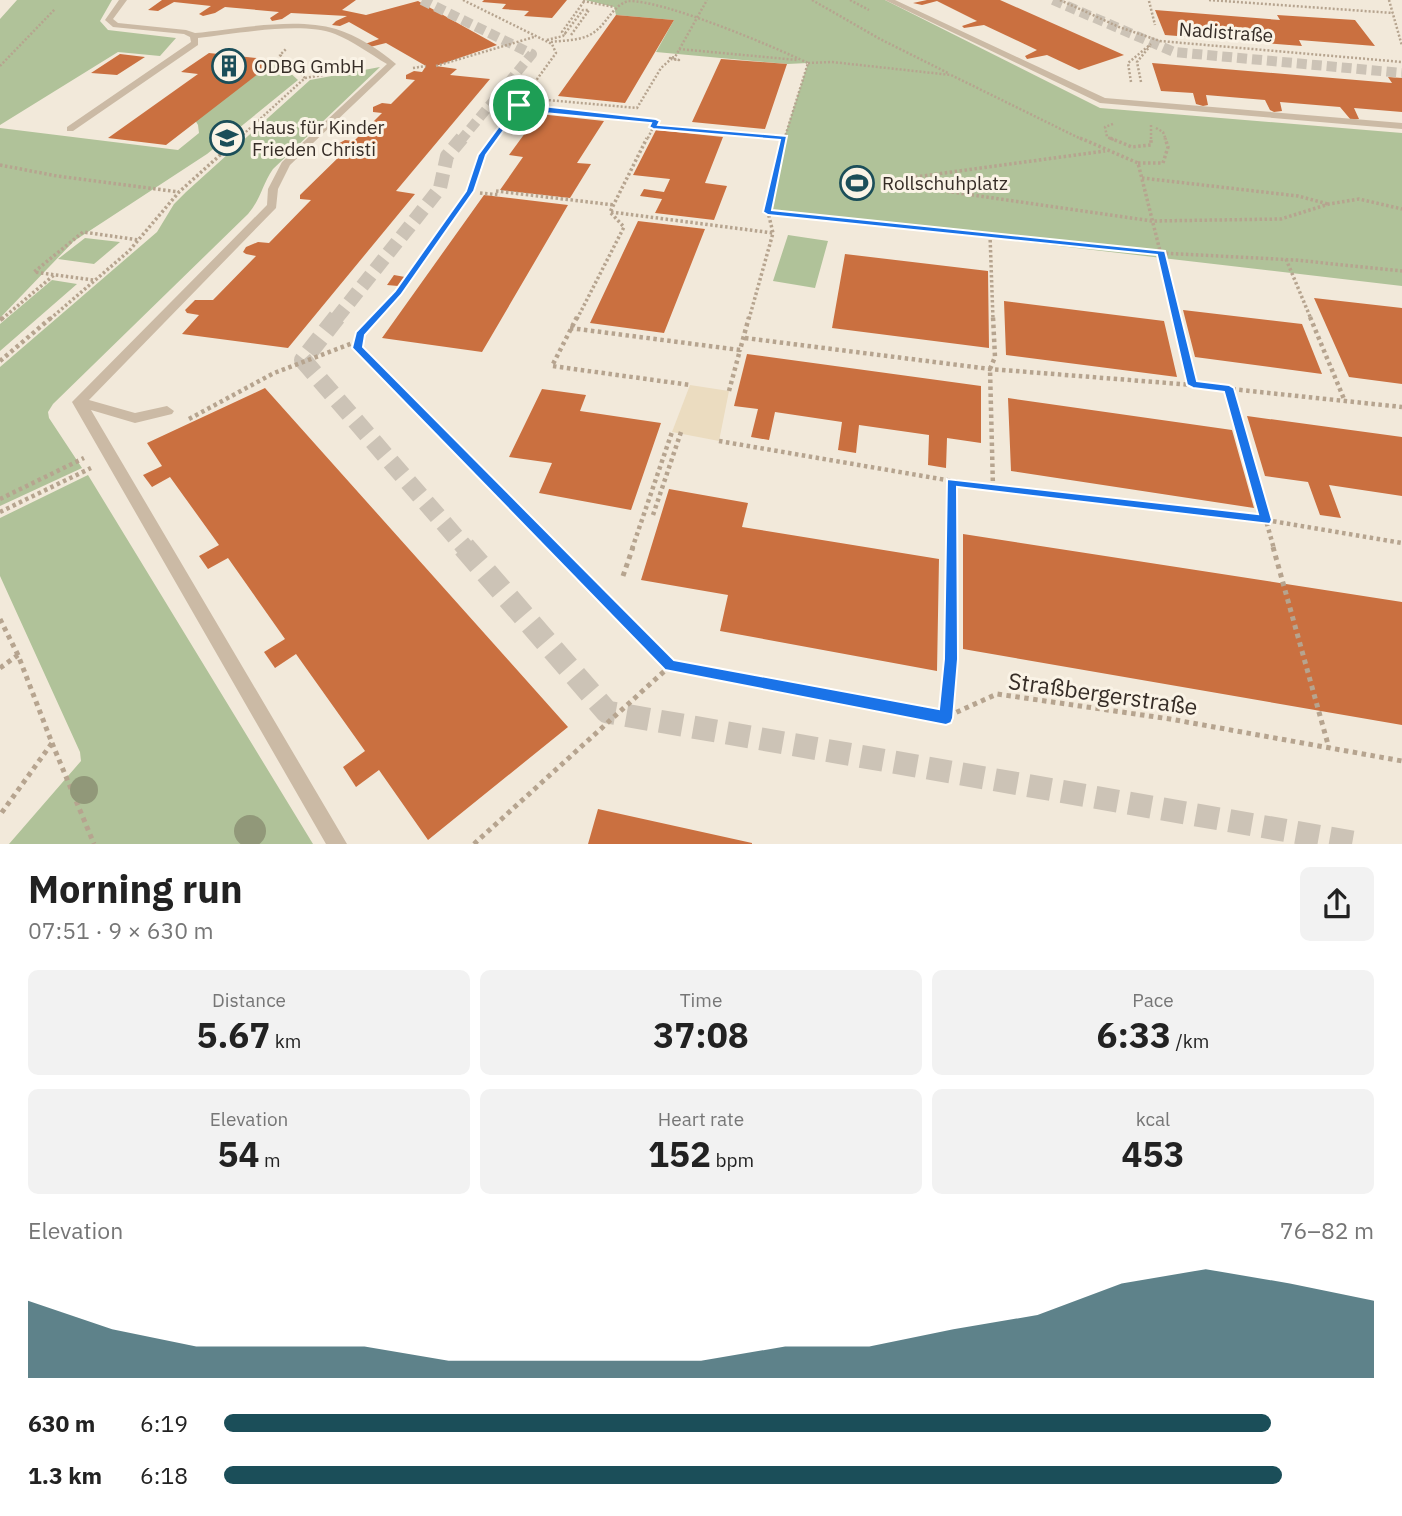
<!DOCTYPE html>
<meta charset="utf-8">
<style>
:root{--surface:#fff;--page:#f2f2f2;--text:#222;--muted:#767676;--accent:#1b4e59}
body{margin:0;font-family:"IBM Plex Sans",sans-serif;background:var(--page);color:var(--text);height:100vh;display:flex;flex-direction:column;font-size:26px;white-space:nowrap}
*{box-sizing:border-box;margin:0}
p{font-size:23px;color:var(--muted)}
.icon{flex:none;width:38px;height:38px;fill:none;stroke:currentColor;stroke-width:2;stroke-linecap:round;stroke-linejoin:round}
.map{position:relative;height:844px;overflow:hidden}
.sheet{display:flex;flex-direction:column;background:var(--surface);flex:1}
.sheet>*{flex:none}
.pin{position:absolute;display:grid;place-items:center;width:60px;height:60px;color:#fff;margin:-30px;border:4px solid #fff;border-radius:50%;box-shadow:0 2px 7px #0007}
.round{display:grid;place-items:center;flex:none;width:74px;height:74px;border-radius:10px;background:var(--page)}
.head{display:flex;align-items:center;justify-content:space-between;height:119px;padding:0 28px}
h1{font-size:38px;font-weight:700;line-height:52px}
.stats{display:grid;grid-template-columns:repeat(3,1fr);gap:10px;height:119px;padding:7px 28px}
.stats div{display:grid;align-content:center;border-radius:10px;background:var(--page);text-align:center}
.stats b{font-size:35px;font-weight:700}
.stats small{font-size:19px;font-weight:400}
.stats p{font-size:19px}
.chart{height:196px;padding:14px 28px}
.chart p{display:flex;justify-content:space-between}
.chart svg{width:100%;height:126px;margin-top:7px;fill:var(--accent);opacity:.7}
ul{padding:0 28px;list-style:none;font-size:23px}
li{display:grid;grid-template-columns:112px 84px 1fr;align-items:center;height:52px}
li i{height:18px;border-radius:9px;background:var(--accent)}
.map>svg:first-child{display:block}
</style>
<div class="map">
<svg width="1402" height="844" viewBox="0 0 1402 844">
<rect width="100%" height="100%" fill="#f2e9da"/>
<!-- green -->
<path fill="#b0c299" d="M17,0H112L100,21L108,30L176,38L160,56L118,52L0,125V19Z
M585,0H885L1100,108L1402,133V286L768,212L784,138L808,63L787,64L656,52L674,20L616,15L614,7Z
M276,60L298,80L207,154L74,241L0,318V128L178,150L199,133L198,125L192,115L251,79Z
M380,67L273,169C262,185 261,199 248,214L53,404L48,412L49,418L82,468L0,506V367L157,232L174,204L186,192L310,80Z
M788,235L828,241L815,288L773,281Z
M85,238L120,242L94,264L58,259Z
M52,280L77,284L0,351V324Z
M88,475L313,844H9L81,761L80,752L0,576V518Z"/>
<!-- plaza -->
<path fill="#ebdcc0" d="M690,385L729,391L719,441L672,432Z"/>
<!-- building -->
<path fill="#ca7040" d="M162,0H356L342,10L366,15L418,1L497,45L436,66L457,69L450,75L490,79L396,191L415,194L288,348L182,334L199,315L187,313L185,310L195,300H213L256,256L246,254L243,252L246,247L258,242L269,243L311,200L300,199V195L345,151L336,150L334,148L336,145L345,140L354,141L382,113L373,112V107L382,103L391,104L415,80L406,79V75L414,71L422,72L426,66L386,43L370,47L365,44L379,39L349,22L340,26L332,25L336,21L347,16L291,13L282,19L272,21L270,18L279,12L225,7L215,13L203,16L199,14L211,6L174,2L158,11L148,10Z
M484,0H567L552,18L524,16L529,11L502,9L506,4L482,2Z
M927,0H1000L1124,55L1079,70L1047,55L1027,59L1025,56L1037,50L984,25L964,28L962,26L977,21L937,1L922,5L913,3Z
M1155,10L1280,20L1277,15L1355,20L1375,46L1299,40L1302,46L1165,35Z
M616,15L674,20L625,103L558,96Z
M209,53L276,60L166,145L108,138L198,74L181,72Z
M120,54L145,57L117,75L91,73Z
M721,59L787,64L765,129L692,122Z
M1152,63L1392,83L1388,77L1402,78V112L1354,108L1359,119L1351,120L1340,107L1280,102L1282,111L1274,112L1270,110L1265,100L1206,95L1208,105L1203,106L1196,104L1193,93L1161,91Z
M539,114L604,121L577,163L591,164L570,198L500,190L523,157L509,155Z
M656,130L723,137L705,183L727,186L714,220L655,213L662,199L640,196L644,189L664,192L670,179L633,175Z
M484,195L568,205L482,352L382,338Z
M638,221L705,229L664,333L590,323Z
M845,254L988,271L989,348L832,328Z
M394,275L405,277L398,286L387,285Z
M1314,298L1402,308V384L1349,377Z
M1004,301L1164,321L1177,377L1006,355Z
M1183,310L1302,324L1322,374L1195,357Z
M747,354L981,386V443L947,438L946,468L928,465L929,435L859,425L856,453L838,450L842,422L775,412L769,440L751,437L758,409L734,406Z
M265,388L568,727L428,840L379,770L356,787L343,767L365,751L296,654L275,668L264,652L285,639L228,558L208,569L199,556L219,545L170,477L152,487L143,475L162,466L147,443Z
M542,389L586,395L580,411L661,423L631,510L539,493L552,463L509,457Z
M1008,398L1232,430L1254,508L1011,471Z
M1247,416L1402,437V496L1329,485L1341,518L1320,515L1308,482L1265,476Z
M669,489L748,503L742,527L939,559L937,671L720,631L728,595L641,580Z
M963,534L1402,602V725L963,649Z
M598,809L752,843V844H588Z"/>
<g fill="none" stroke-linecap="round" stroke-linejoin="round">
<!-- minor-tunnel-far3 -->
<path stroke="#ccc3b6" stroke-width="10" stroke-dasharray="10 5" stroke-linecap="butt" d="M422,0L532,54L461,140
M1053,0L1174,52L1402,73"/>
<!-- minor-tunnel-far2 -->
<path stroke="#ccc3b6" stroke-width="14" stroke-dasharray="14 7" stroke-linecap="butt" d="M336,319L440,188L447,156L462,138"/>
<!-- minor-tunnel-far1 -->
<path stroke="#ccc3b6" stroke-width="18" stroke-dasharray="18 9" stroke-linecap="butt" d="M337,317L303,360L466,549"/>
<!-- minor-tunnel -->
<path stroke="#ccc3b6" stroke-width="23" stroke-dasharray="23 11" stroke-linecap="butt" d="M464,547L607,712L1363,844"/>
<!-- path-far3 -->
<path stroke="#b6a48f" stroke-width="2.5" stroke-dasharray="2 2" stroke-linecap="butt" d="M463,0L552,44L556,53L493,140
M812,0L880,39L948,73
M850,0L869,10
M1060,0L1119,27L1160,41L1402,62
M1209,0L1393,13
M1389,0L1402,46
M583,1L614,7
M1149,1L1155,25
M566,34L562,32L585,0
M547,40L563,36L583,10H589L571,35
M551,42C566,40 585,41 597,30C608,21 613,6 628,1C664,0 772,46 808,63L784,140
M679,49L797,60
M808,63L832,62L951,75L1083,140
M0,66L55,9
M436,66L534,37
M413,68L426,66
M305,78L352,70
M1131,82L1128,63L1151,44
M1141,82L1137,62L1150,46
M525,98L637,108L661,68L671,59L679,60L670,58L675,57L707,0
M518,105L656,121L647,140
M1113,124L1105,127L1107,137L1114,140
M1151,125V140
M653,127L784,138
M1156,128L1163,132L1166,140
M237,140L305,78L280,55L287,48"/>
<!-- path-far2 -->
<path stroke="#b6a48f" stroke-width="3.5" stroke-dasharray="2.5 2.5" stroke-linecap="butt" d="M1080,138L1138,163L1177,319
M1110,138L1132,147L1151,145V138
M1138,163H1163L1168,147L1165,138
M0,165L57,176L179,192
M915,177L1105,151
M1142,178L1298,196L1328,204
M917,187L1152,221L1281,219L1329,204L1359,199L1402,209
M496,191L614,205
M480,193L500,195
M611,212L773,233
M768,212L1161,253L1295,260L1402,271
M990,235L993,319
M1286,259L1311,319
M93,280L34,272L83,232L139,240
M2,319L54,275
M50,319L129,251L179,192L239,138
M374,319L398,293L470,191L482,155L494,138
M577,319L624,227L610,212L647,138
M749,319L773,233L768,212L784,138"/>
<!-- path-far1 -->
<path stroke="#b6a48f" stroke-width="4.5" stroke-dasharray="3.5 3.5" stroke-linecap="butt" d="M376,317L360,334L357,348L555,549
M577,317L552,366L690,385
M1176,317L1193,385
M1310,317L1344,399
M0,320L4,317
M570,328L740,350L749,317
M745,338L990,369L1193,385L1402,407
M0,361L52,317
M1229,388L1274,549
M729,391L740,350
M189,419L274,373L358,341
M719,441L993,488L1266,520L1402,543
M951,482V549
M993,488L990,369L995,357L993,317
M0,499L84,458
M0,512L91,468
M653,515L681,432
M632,549L672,432"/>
<!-- path -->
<path stroke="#b6a48f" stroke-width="5" stroke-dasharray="4.5 4.5" stroke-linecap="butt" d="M553,547L670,666L946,717L997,694L1170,719L1402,761
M1273,547L1329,748
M623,576L633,547
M0,619L18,655L52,743L0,815
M0,668L18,655
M946,717L951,659V547
M52,743L94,844
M474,844L670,666"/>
<!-- service -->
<path fill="#cbbaa5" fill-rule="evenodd" d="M119,0H127L113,19L118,23L186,30L195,33C237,29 295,17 336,29C356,35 380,50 396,64L290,165L278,189L276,208L89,400L135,413L167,406L174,411L172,414L135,423L91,410L347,844H326L72,402L267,205L268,189L282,162L387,64C370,54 353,41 335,34C302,21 234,34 198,38V45L73,131H67V127L191,42L190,37L184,34L113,27L105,20Z
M885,0H895L1105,98L1402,123V129L1100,103Z"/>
</g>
<!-- trees -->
<g fill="#919879">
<circle cx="84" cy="790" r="14"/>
<circle cx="250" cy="831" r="16"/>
</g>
<!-- route -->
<path fill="#1a73e8" stroke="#fff" stroke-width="2" fill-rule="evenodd" d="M516,103L656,119L660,121L658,125L787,136L772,210L1165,251L1197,381L1229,385L1234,388L1272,520L1270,524L957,487L958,659L953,718L951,723L946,725L665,670L352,348L356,332L395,291L466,191L478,155ZM520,108L544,113L651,123L649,127L653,129L780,140L763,212L768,215L1157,255L1187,385L1193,388L1224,392L1258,514L947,479L944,659L939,709L674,660L363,347L365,335L401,295L474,191L486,155Z"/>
<!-- icons -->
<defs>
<g id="building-ring" transform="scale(1.75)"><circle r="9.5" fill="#faf3e6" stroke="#1b4e59" stroke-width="1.5"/><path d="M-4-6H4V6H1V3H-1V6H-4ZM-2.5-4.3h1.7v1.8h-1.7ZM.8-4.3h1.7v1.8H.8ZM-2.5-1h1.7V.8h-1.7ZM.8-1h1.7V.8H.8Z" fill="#1b4e59"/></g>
<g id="school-ring" transform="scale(1.75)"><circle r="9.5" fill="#faf3e6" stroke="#1b4e59" stroke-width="1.5"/><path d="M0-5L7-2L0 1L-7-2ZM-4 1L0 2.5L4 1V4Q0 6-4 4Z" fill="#1b4e59"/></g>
<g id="stadium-ring" transform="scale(1.75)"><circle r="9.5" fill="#faf3e6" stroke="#1b4e59" stroke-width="1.5"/><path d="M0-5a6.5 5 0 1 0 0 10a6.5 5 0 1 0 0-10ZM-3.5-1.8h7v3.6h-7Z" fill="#1b4e59"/></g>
</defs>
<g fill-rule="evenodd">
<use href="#building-ring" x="229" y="66"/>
<use href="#school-ring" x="227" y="138"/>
<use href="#stadium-ring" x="857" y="183"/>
</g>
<g text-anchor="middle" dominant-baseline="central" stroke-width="6" stroke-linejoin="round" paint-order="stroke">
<!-- far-street labels -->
<g font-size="19" fill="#362d27" stroke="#faf3e6">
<text transform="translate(1226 32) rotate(4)">Nadistraße</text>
</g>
<!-- far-poi labels -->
<g font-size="19" fill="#362d27" stroke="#faf3e6" text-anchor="start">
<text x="254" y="66">ODBG GmbH</text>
<text x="252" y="127">Haus für Kinder<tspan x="252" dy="22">Frieden Christi</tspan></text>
<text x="882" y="183">Rollschuhplatz</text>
</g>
<!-- street labels -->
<g font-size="23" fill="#362d27" stroke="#faf3e6">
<text transform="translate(1103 693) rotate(8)">Straßbergerstraße</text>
</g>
</g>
</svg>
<div class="pin" style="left:519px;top:105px;background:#1e9e55"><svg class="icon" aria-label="arrive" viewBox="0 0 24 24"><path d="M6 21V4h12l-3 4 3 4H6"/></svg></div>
</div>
<section class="sheet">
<div class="head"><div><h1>Morning run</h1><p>07:51 · 9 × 630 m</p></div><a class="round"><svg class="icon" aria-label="share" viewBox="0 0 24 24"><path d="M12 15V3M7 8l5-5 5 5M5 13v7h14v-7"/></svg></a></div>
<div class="stats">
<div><p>Distance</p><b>5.67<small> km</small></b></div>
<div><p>Time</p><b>37:08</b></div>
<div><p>Pace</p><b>6:33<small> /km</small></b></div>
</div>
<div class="stats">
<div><p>Elevation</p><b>54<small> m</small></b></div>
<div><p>Heart rate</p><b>152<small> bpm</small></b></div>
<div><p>kcal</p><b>453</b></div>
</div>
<div class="chart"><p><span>Elevation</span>76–82 m</p>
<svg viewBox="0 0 160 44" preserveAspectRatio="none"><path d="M0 44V17L10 27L20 33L30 33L40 33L50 38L60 38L70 38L80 38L90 33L100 33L110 27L120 22L130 11L140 6L150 11L160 17V44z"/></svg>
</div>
<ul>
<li><b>630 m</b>6:19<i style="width:91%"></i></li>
<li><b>1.3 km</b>6:18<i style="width:92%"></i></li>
</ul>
</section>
